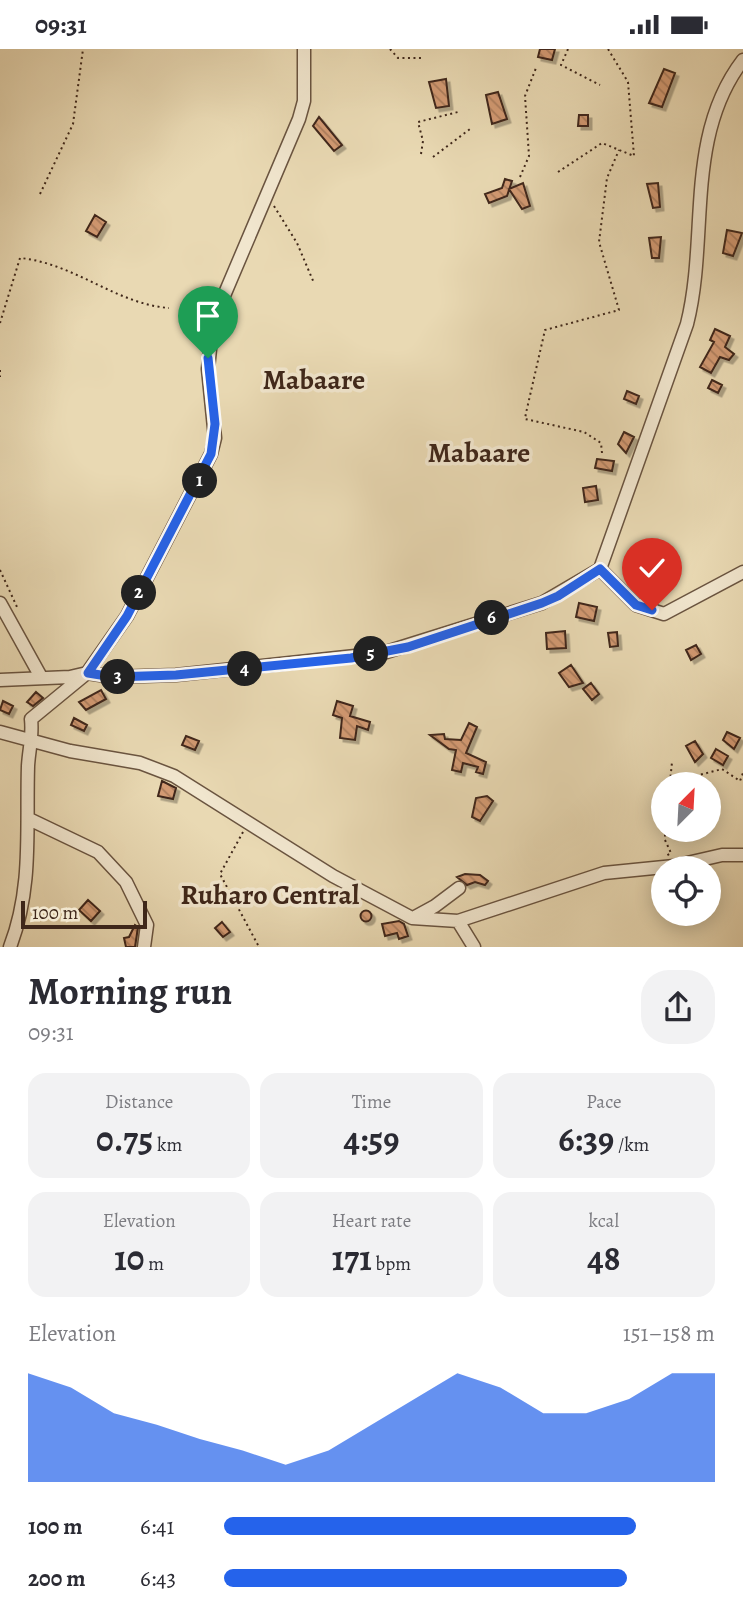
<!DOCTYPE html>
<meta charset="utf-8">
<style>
:root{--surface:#fff;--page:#f2f2f3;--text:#2b2b33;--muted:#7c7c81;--accent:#2563eb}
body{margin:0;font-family:Alegreya,serif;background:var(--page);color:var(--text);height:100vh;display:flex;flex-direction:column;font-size:26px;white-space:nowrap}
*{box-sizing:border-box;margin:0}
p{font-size:23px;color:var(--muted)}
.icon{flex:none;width:38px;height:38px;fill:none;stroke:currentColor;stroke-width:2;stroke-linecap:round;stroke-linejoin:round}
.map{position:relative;height:898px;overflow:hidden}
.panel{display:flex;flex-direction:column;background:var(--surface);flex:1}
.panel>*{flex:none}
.needle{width:46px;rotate:24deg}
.tools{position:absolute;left:651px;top:723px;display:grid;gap:14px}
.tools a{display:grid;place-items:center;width:70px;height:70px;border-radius:50%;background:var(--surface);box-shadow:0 4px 18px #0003;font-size:35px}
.scale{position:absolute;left:21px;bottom:18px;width:126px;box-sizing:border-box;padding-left:7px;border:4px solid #3f271a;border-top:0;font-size:19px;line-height:24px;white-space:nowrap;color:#3f271a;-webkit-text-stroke:5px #f1e6ce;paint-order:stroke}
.pin{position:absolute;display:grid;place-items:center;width:60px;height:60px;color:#fff;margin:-72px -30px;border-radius:50% 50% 50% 0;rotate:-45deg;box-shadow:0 0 7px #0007}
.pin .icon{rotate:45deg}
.km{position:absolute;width:35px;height:35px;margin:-18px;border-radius:50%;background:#222;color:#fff;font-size:19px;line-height:35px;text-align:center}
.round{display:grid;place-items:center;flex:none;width:74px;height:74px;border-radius:28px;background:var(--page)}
.headline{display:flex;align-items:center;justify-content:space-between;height:119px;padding:0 28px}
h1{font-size:38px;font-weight:700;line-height:52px}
.metrics{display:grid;grid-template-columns:repeat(3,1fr);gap:10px;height:119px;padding:7px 28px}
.metrics div{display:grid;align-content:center;border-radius:18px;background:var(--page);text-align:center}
.metrics b{font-size:35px;font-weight:700}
.metrics small{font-size:19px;font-weight:400}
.metrics p{font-size:19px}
.chart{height:196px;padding:14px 28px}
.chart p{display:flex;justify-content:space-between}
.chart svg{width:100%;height:126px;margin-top:7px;fill:var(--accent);opacity:.7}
ul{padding:0 28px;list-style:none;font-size:23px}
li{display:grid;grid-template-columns:112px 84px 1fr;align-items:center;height:52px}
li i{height:18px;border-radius:9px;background:var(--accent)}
.status{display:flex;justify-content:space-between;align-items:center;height:49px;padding:0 35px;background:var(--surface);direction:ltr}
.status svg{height:19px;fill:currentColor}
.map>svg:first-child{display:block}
</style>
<div class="status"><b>09:31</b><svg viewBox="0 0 49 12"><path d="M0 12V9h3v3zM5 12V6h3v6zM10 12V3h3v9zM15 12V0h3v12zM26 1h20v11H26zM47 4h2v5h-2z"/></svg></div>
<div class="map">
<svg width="743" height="898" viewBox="0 0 743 898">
<defs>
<pattern id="building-back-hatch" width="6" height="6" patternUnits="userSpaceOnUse" patternTransform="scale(1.75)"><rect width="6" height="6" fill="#d39a73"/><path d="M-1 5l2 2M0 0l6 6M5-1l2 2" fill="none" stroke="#ad7e5e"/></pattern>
<filter id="shadow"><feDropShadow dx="3.5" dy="3.5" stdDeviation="0" flood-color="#0004"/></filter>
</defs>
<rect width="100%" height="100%" fill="#e9d9b3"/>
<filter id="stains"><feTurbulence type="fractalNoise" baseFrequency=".00286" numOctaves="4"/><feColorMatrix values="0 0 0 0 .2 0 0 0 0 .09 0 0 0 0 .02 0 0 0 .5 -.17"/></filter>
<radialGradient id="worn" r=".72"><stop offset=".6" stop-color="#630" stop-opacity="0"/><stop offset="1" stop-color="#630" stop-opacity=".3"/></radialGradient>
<!-- building -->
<path fill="url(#building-back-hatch)" stroke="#3f271a" stroke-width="2" filter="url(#shadow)" d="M540,0H555L552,11L538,8Z
M664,20L675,24L662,58L649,54Z
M446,30L449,57L436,59L429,33Z
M498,43L507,70L492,75L486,46Z
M579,66H588V77H578Z
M319,68L342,96L334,102L313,77Z
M505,130L512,132L507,147L489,154L485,145L502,139Z
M523,134L530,157L522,160L509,140Z
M658,134L660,158L653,159L647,135Z
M95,166L106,173L97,188L86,182Z
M727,181L742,184L733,207L723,204Z
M661,188L659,209H652L649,189Z
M715,280L730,287L725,298L734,305L729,311L720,308L711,324L700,318L714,293L710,291Z
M712,331L722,336L718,344L708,339Z
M627,342L639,347L636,355L624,350Z
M624,383L634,388L626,404L618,395Z
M597,410L614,412L612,422L595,419Z
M596,437L598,451L585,453L583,439Z
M579,554L597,558L594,572L576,568Z
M565,582L566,599L547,600L546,584Z
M617,583L618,597L610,598L608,584Z
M696,596L701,605L691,611L686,601Z
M571,616L583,634L569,638L559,624Z
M591,634L599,645L592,651L583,640Z
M101,641L106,650L86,661L79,653Z
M36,643L43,649L33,657L27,653Z
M3,652L13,657L9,665L0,661Z
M337,652L353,657L350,667L370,673L368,681L357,677L355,691L340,689L342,669L333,666Z
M74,669L87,676L84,682L71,676Z
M469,674L477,678L466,704L486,713L483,725L476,723L478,718L463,714L461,723L452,721L456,701L449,700L430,686L444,685L445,690L461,691Z
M727,683L740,689L734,700L723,691Z
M186,687L199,692L195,701L182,696Z
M695,692L703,705L695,713L686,697Z
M716,700L728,707L723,716L711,709Z
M162,732L176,739L173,750L158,747Z
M487,747L493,752L480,772L472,768L476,749Z
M465,825L480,826L488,832L485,836L475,833L467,836L457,828Z
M88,851L100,862L91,872L79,861Z
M360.5 867a5.5 5.5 0 1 1 11 0a5.5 5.5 0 1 1-11 0Z
M399,872L404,875L408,887L399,890L397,884L385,887L382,875Z
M222,873L230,883L223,888L215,879Z
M135,876L138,878L135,898H126L124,889L129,888Z"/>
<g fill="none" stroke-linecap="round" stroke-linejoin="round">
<!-- minor casing -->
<g stroke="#6a5440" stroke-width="15">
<path id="minor" d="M600,520L636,556L664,565L743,523
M0,554L41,628
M0,631L70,628L87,624L113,628L176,626L383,604L542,554L600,520L687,275C709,188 684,88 743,11
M0,683L70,702L140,714L174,727L333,827L412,869L458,872L604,824L674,817L722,806H743
M29,770L98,803L126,833L147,876L144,898
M413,869L435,857L459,839
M458,872L474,898
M10,898C33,838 26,780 28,717C29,700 33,687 31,670L87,624L127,567L211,405L215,389L208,320L211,290L223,249L299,70L304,52V0"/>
</g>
<!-- path -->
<path stroke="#3f271a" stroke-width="2" stroke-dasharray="2 3.5" stroke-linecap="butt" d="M390,0L398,9H421
M568,0L561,16L600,36
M421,105L423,92L418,73L458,63
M433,108L470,80
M558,123L602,94L634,107L628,33L608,0
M520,128L529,107L525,47L536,19
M40,145L73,75L83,0
M274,157L297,194L314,234
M0,274L20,209C74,214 116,255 169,259
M0,321V328
M602,404L601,394L584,383L525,370L526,364L545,281L619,261L599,193L607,129L619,101
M0,521L17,558
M670,733L672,713
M669,734L722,720L740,732L743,724
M665,780V791L671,804L666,807
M243,783L220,825L259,898"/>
<!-- minor -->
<use href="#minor" stroke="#f1e6ce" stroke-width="12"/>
</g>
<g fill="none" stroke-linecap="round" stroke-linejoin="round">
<!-- route casing -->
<g stroke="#fff" stroke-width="14">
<path id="route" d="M208,309L215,375L211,405L127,567L88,624L113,628L176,626L351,609L408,598L542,554L558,547L600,520L636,556L652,561"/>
</g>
<!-- route -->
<use href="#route" stroke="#2563eb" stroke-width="9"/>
</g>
<g text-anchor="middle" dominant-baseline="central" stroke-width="7" stroke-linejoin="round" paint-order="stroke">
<!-- quarter labels -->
<g font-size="28" font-weight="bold" fill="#3f271a" stroke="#f1e6ce">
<text x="314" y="331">Mabaare</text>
<text x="479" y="404">Mabaare</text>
<text x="270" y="846">Ruharo Central</text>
</g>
</g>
<rect width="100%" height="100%" filter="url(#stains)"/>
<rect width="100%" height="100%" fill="url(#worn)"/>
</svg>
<div class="tools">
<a><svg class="needle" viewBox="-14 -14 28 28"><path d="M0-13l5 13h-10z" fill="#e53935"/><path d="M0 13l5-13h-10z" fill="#7c7c81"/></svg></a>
<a><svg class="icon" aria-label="locate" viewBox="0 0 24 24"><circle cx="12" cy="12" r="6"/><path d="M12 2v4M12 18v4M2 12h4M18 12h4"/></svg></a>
</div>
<div class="scale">100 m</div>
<div class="pin" style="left:208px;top:309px;background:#1e9e55"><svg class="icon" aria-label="arrive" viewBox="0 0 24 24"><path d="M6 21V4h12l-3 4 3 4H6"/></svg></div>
<div class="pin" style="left:652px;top:561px;background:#d93025"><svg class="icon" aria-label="check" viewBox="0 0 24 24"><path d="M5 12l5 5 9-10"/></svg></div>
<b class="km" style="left:200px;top:432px">1</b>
<b class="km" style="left:139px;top:544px">2</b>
<b class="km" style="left:118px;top:628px">3</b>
<b class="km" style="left:245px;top:620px">4</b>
<b class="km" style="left:371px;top:605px">5</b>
<b class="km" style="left:492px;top:569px">6</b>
</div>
<section class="panel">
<div class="headline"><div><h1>Morning run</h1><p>09:31</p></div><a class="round"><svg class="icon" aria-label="share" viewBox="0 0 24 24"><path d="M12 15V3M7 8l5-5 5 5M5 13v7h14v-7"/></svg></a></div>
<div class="metrics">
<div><p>Distance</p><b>0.75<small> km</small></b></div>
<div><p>Time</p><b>4:59</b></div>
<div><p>Pace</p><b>6:39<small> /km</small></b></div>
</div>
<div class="metrics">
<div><p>Elevation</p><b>10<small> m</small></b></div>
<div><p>Heart rate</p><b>171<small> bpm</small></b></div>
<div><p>kcal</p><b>48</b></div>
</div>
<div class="chart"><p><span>Elevation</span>151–158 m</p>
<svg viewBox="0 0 160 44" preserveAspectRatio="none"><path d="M0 44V6L10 11L20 20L30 24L40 29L50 33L60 38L70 33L80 24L90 15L100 6L110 11L120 20L130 20L140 15L150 6L160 6V44z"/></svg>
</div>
<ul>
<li><b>100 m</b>6:41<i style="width:84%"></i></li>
<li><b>200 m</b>6:43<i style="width:82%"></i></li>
</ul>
</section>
